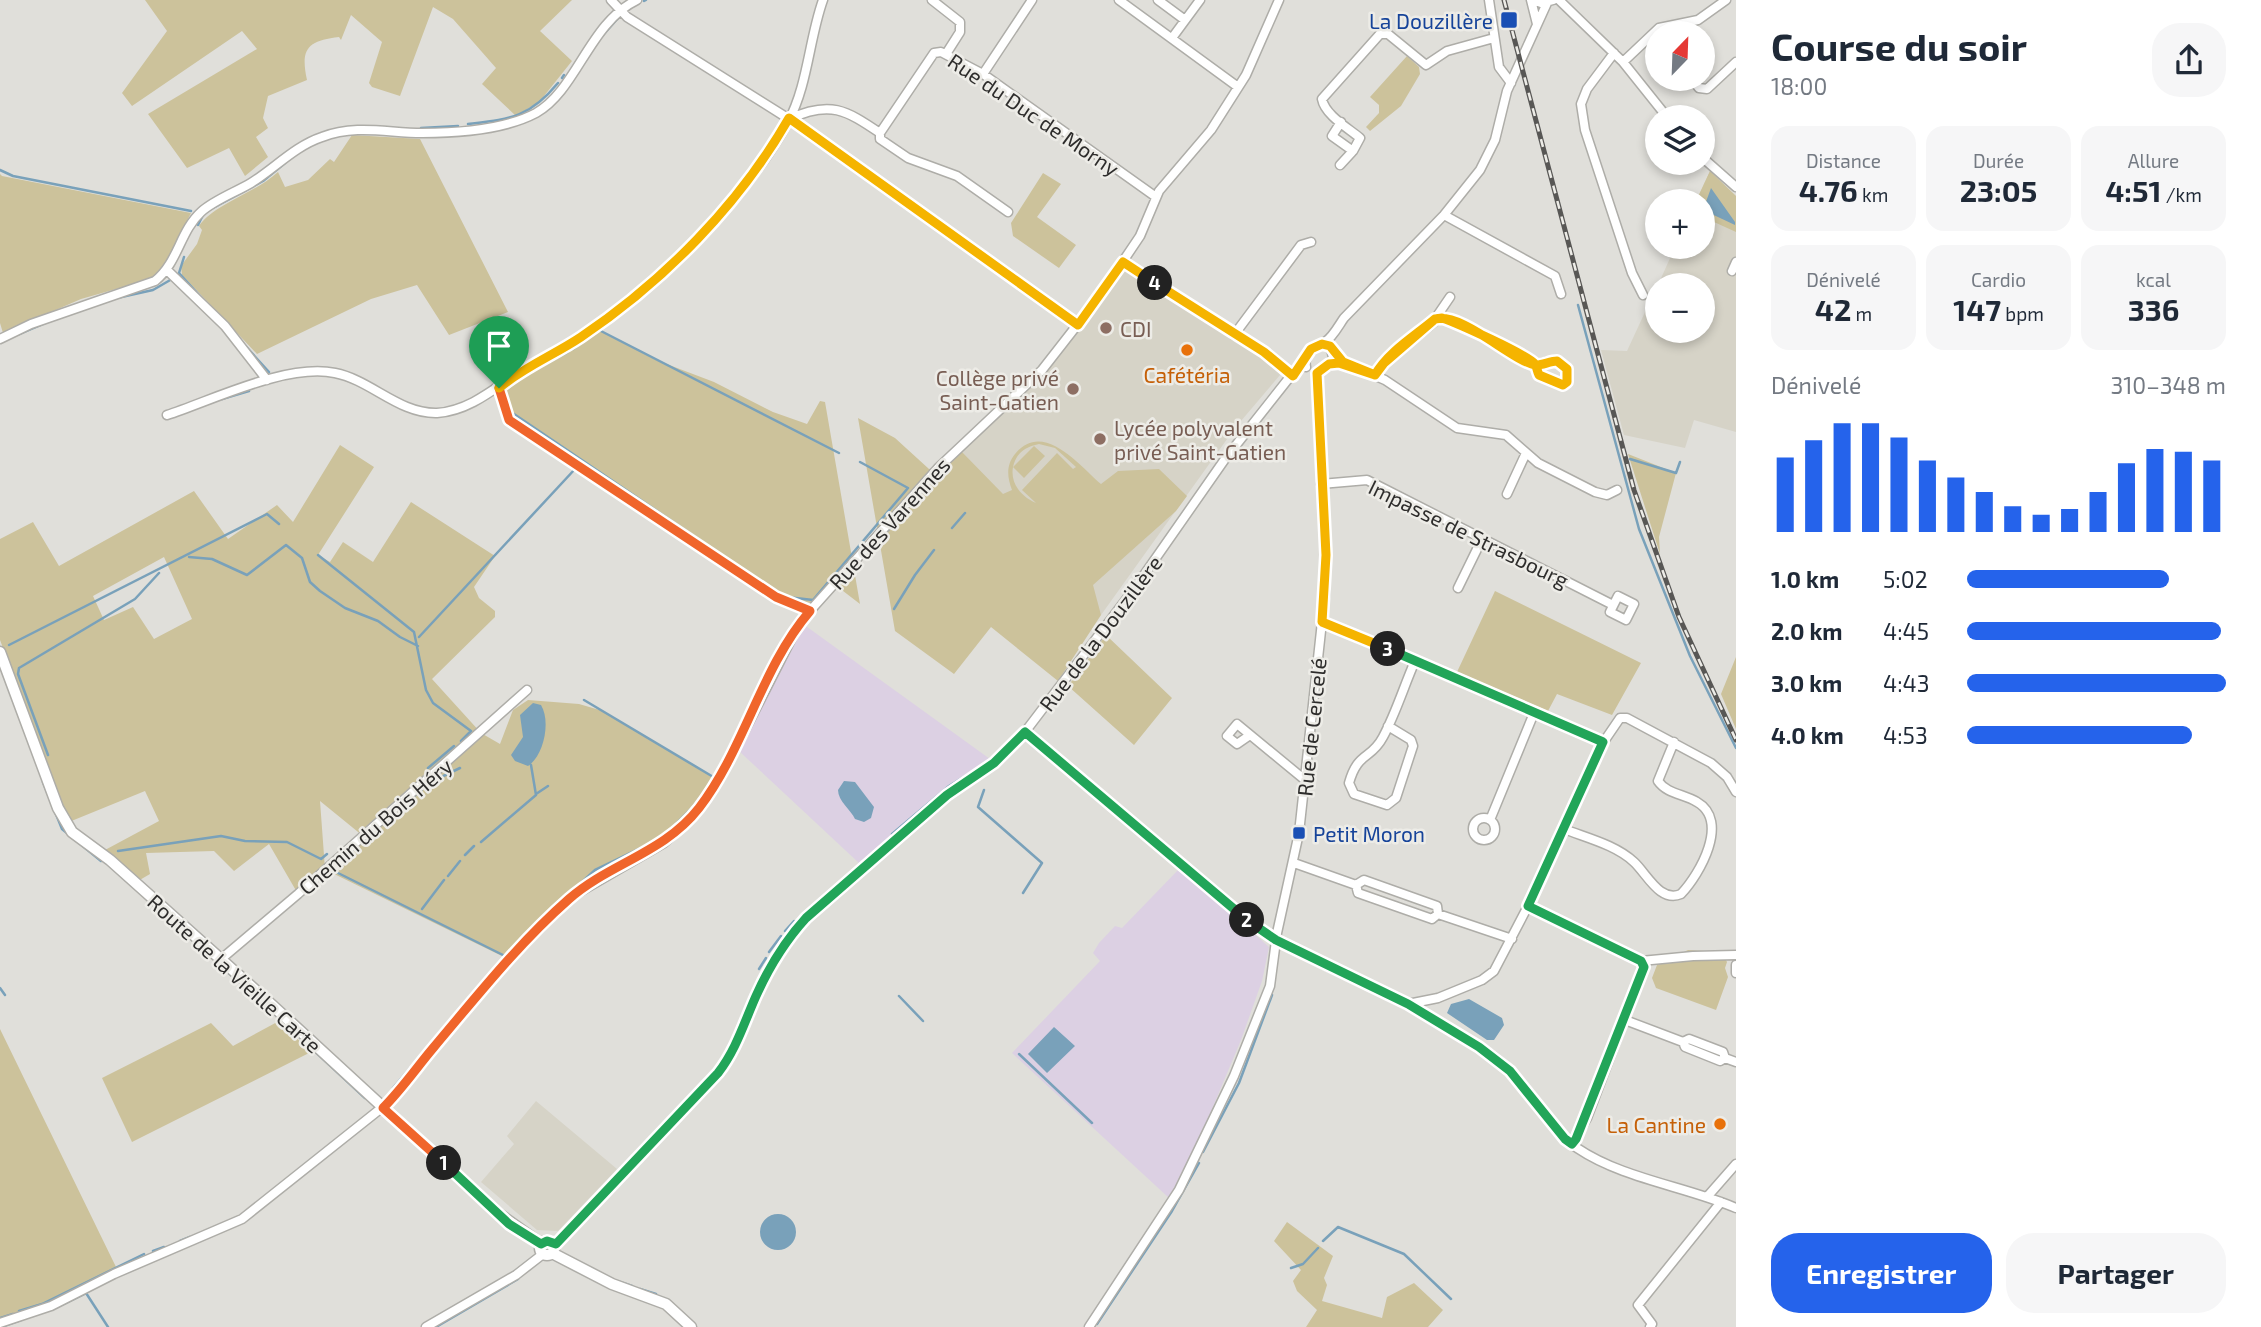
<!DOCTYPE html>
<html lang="fr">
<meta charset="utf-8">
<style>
:root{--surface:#fff;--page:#f6f6f7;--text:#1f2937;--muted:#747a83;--accent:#2563eb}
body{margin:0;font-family:"Exo 2",sans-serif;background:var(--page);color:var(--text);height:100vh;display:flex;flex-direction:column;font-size:26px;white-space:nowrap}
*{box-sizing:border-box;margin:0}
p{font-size:23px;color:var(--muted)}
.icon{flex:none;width:38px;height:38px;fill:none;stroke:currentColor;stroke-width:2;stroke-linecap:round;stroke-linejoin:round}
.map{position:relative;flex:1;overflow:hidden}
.sheet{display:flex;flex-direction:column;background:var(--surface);width:525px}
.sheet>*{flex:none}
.needle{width:46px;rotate:23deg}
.tools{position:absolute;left:1645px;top:21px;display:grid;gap:14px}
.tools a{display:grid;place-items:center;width:70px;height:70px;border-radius:50%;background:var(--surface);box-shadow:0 4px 10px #0003;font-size:35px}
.pin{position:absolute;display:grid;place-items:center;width:60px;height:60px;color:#fff;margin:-72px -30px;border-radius:50% 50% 50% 0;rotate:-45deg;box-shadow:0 0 7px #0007}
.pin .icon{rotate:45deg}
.km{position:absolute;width:35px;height:35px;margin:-18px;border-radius:50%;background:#222;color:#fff;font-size:19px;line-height:35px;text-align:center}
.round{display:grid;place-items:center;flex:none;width:74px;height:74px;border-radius:28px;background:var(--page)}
.summary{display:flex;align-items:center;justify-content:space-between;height:119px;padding:0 35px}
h1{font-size:38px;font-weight:700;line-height:52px}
.figures{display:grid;grid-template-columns:repeat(3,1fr);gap:10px;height:119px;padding:7px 35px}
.figures div{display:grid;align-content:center;border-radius:18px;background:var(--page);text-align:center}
.figures b{font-size:30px;font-weight:700}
.figures small{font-size:19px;font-weight:400}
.figures p{font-size:19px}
.chart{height:196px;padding:14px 35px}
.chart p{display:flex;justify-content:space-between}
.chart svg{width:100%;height:126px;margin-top:7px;stroke:var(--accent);stroke-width:6}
.primary-button{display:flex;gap:14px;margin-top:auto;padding:14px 35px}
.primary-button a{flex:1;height:80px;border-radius:28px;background:var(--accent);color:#fff;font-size:28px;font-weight:700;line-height:80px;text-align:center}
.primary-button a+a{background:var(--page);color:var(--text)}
ul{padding:0 35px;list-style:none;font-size:23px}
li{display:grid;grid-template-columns:112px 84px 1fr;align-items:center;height:52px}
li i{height:18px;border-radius:9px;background:var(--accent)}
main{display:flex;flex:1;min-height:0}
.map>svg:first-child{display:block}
</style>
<main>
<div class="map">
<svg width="1736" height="1327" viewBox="0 0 1736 1327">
<rect width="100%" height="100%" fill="#e0dfda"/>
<!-- built -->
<path fill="#d6d3c7" d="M1710,171L1736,196V432L1694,420L1685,448L1624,435L1601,350L1627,351L1657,286V331H1703V285H1658L1675,247H1703V201H1696Z
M1125,270L1277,365L1280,375L1235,428L1101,615L946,465L1043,375Z
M536,1101L617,1169L558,1231L537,1230L481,1182L514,1144L507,1136Z"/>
<!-- industrial -->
<path fill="#dcd0e3" d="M803,624L990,759L932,801L860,864L739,751Z
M1180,868L1269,947L1262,981L1241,1040L1207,1121L1169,1198L1012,1053L1100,961L1093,953L1099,943L1115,926L1122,928Z"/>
<!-- green -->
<path fill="#ccc29b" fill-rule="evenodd" d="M145,0H572L540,31L572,61L540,101L516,116L482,84L496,68L453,19L433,7L400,96L372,87L369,83L382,42L351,15L341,40L339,37C308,41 300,48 307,80L268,96L263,118L268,128L256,137L268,157L245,176L229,148L187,168L148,114L257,49L242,31L132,106L122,93L167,31Z
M1407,56L1419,67L1420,74L1401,106L1370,131L1366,127L1379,113V105L1370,97Z
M352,135L420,139L508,312L449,335L417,285L371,299L257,354L182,275L181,266L197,244L202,230L199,226C214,204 254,194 278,172L285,187L308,180L330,159L334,162Z
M1710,171L1736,196V232L1703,217V201H1696Z
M1043,173L1061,184L1037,217L1076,245L1059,268L1013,236L1011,223Z
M0,174L2,176L191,213L166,263L151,279L81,299L3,333L0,323Z
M594,327L656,360L714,382L773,412L807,424L820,401L825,402L860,604L834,584L816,603L786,602L509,418L506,389L512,377Z
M858,418L895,438L929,469L946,465L961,451L1003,494L1012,490C1007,477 1006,465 1015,454C1043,419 1080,466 1101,484L1118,471L1159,469L1187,496L1176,511L1093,585L1101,615L1058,681L991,627L954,674L895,631ZM1039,444L1055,448L1076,467L1073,469L1057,453L1022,490L1036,503C1021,497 1010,483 1013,467L1024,478L1045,456L1034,446L1013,467C1016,453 1025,447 1039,444Z
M340,445L374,467L318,555L330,562L343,542L373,562L411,502L495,556L474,587L479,598L495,611V617L432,679L481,733L500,744L513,710L528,700L579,704L603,711L716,778L672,836L585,887L508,959L326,870L298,894L269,844L234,871L214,851L146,853L150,874L138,881L105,850L159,821L145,791L69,822L0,640V539L33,522L59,566L194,491L228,539L277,505L293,522ZM164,557L192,619L154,639L133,607L104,620L93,596ZM320,801L363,836L325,869Z
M1628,454L1676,473L1659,537L1660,554Z
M1495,591L1641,663L1612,715L1557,694L1548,711L1457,672Z
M1106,635L1172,698L1134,745L1068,686Z
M1736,657V729L1721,694Z
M1688,950L1722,952L1727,962L1725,968L1728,977L1716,1010L1656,988L1652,978L1657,965Z
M279,1021L311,1052L132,1142L102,1078L211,1023L233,1046Z
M0,1029L116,1267L45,1304L0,1318Z
M1287,1222L1333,1256L1324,1278L1327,1285L1322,1301L1382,1318L1387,1297L1414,1283L1443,1310L1428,1327H1306L1317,1310L1297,1291L1293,1281L1301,1270L1274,1241Z"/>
<!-- water -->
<path fill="#79a1ba" d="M1711,188L1735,222V225L1703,210Z
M533,703L541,705C551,721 544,756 528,766L515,761L511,755L523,737L520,715Z
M844,781L855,782L874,807L871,818L864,822L855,819C851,810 838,801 838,790Z
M1469,999L1502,1018L1504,1025L1494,1040H1487L1447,1013L1451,1004Z
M1054,1027L1075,1046L1047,1073L1028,1054Z
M760 1232a18 18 0 1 1 36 0a18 18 0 1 1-36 0Z"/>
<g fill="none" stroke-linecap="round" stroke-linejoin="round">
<!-- stream -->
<path stroke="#79a1ba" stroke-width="2.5" d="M644,1L646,0
M603,35L619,17
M562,78L564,75
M468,124C510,119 529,118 558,83
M421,128L458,126
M0,170L13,176L191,211
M211,209L263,181L285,163
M198,225L202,217
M184,257L179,273L269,372
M117,298L153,290L172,279
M1578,305L1639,529L1690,656L1736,748
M19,334L45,323
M573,349L599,330L839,453
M503,378L510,374
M510,383L568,352
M222,399L249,391
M514,414L757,579
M1630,459L1676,473L1680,462
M952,528L965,513
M873,546L893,525
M318,555L414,632L426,690L433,703L471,731L461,741
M189,557L212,559L247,575L286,545L302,558L310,582L320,591L345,608L378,621L400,637L418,646
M787,597L813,600L908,488L860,462
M894,609L915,575L934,550
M419,637L575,469
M9,645L267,514L279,524
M584,700L715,778
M48,755L18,674L19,668L135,599L159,573
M428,768L454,746
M43,782L62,829L101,861
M984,790L978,807L1042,863L1023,893
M536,794L548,786
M400,809L429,783L460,768
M892,834L949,786L991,760
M481,842L536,795L531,765
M118,851L221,836L245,841L287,842L321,859L327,854
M465,855L474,846
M330,869L505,956
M448,876L460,861
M422,909L444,880
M543,918L595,870L662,838L692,808
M785,931L794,921
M769,952L781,936
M222,967L270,1010
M759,969L766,958
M492,971L537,923
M0,988L5,995
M489,989L501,974
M470,996L486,978
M899,996L923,1021
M471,1010L480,999
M277,1016L365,1098
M452,1032L457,1026
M424,1052L445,1027
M1019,1054L1092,1123
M393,1088L410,1068
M1203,1152L1239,1083L1272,995
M180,1241L190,1237
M1323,1241L1338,1227L1404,1254L1451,1299
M153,1251L164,1247
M1291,1268L1303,1264L1318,1248
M620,1282L632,1286
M640,1289L656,1294
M57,1307L86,1293L108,1327
M19,1311L42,1304L144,1254
M0,1318L13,1314
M1097,1324L1172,1211L1199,1163
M1,1327L21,1320
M436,1327L518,1279"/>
<!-- minor casing -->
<g stroke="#aeada8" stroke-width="11">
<path id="minor" d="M611,0L627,17L789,119L1078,325
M932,0L960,22V32L946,54
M1119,0L1238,87
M1158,0L1185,20
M1489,0L1499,67L1511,83
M1531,0L1537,24
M1533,0L1541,3L1553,0
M1559,0L1623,62L1667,117
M1172,38L1200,0
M1614,53L1587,89L1581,104L1585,130L1632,273L1643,295
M1623,62L1659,28L1698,20L1726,0
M983,74L1032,0
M1692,79L1699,88L1707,89L1736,62
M789,119C830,100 846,110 880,133L934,53L941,52L983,74L1156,197
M1341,122L1332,136L1353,151L1360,138C1348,128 1325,115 1322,99L1380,34H1388L1426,65L1447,51L1494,38
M880,133V139L908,158L957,176L1008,212
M1703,158L1736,187
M1340,165L1352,152
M1444,215L1555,276L1561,294
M1123,262L1264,353L1293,376
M168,271L225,326L267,380
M1732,271L1736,262
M1435,319L1450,297
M1234,335L1301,245L1311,242
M0,339L31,324L155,281C178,263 180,231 201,212C214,200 236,192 251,183C275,168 295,146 322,137C356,124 388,133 422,133C457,133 504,130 536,113C577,90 589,23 637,0
M1330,364H1348L1385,380L1457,428L1506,435L1538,463L1595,492L1607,495L1617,490
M1306,367C1303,351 1315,349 1325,342C1333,337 1339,325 1344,318L1444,215L1480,170L1495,140L1507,91L1547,3
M1317,373L1327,367L1333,358L1331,348L1324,344
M1375,375L1384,363L1439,318L1466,327L1535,365L1539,375L1563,385L1567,382L1568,372C1561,357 1549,361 1535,365
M500,388L509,420L776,596L810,611
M167,415C213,400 287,363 335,373C371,380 399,414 437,413C466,411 489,393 512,377C534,362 559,352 581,337C658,285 743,203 788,122C808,85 809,39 823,0
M1321,484L1367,480L1613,605
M1507,494L1526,453
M1458,588L1482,539
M1618,596L1634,604L1626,620L1610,612Z
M1322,622L1600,741L1605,740L1620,718H1627L1711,763L1727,777L1736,792
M1388,726L1411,740L1413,746L1396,798L1387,805L1354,794L1349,783C1358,751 1371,760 1383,737C1396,713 1404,686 1415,661
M1025,732L1253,925C1312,964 1380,987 1441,1023C1465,1038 1492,1052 1511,1072C1535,1095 1549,1129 1577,1148C1623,1179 1685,1186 1736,1208
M1250,735L1237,744L1227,736L1237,724L1305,780
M1473 829a11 11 0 1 1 22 0a11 11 0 1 1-22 0Z
M1490,820L1534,713
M1564,829C1587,838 1616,845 1634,862C1647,874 1660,903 1681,894C1700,874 1730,821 1697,802C1684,794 1667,794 1658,781L1674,742
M1294,863L1356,885L1364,880L1437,906L1438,914
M1356,885L1358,893L1432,919L1438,914L1512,939
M1528,906L1641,961L1644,967L1587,1118L1572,1144
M220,960L298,894L527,690
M1641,961L1693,956L1736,955
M1736,965V973
M1408,1004L1438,998L1482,980L1494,971L1528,906L1603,742
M1625,1020L1683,1042L1685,1047L1720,1061L1725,1058
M1683,1042L1689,1039L1723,1052L1725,1058L1736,1062
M1707,1197L1736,1164
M553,1245L593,1207L607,1189L718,1074C736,1050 744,1023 756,996C769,967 785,941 806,918L947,795L994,763L1025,732L1137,585L1225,459L1308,354
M0,1323L51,1306L114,1274L242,1219L389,1102L500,968L571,897L664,843L683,826L721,777L800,622L939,467L1042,370L1099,297L1140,236L1159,191L1211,130L1246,75L1279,0
M426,1327L516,1275L543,1254
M1089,1327L1179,1190L1234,1076L1270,986L1277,933L1299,833L1325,594L1326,555L1317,373
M1650,1327L1652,1324L1638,1305L1721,1202"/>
</g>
<!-- tertiary casing -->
<g stroke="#aeada8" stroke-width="13">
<path id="tertiary" d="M0,652L58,808L72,832L110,860L273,1006L499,1214L541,1244
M540 1248a7 7 0 1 1 14 0a7 7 0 1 1-14 0Z
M552,1253L612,1284L666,1304L691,1327"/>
</g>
<!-- minor -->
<use href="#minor" stroke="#fff" stroke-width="8"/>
<!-- tertiary -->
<use href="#tertiary" stroke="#fff" stroke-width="10"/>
<!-- rail casing -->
<g stroke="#585755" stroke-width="5">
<path id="rail" d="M1504,0L1634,490L1679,617L1736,740"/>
</g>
<!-- rail -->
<use href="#rail" stroke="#edece7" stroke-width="2.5" stroke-dasharray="8" stroke-linecap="butt"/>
</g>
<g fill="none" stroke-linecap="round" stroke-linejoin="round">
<!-- split-1 casing -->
<g stroke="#fff" stroke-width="14">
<path id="split-1" d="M444,1163L383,1108C402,1089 417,1067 434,1047C477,996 519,943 569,899C610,863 664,853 699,808C745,748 761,668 810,611L776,597L509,420L499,388"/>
</g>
<!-- split-2 casing -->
<g stroke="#fff" stroke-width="14">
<path id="split-2" d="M444,1163L509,1224L541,1244L547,1241L556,1244L718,1073C736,1050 744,1023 756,996C769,967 785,941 806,918L947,795L994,763L1025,732L1247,920"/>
</g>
<!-- split-3 casing -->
<g stroke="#fff" stroke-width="14">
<path id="split-3" d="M1247,920L1276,940L1408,1004L1479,1047L1510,1071L1565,1139L1572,1144L1576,1139L1644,967L1641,961L1528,906L1603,742L1388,649"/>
</g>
<!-- split-4 casing -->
<g stroke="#fff" stroke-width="14">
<path id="split-4" d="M1155,283L1264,352L1293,376L1311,349L1322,344L1330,346L1343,362L1375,375L1384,363L1435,319C1462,312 1511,360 1535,365C1541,366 1550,361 1557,361L1567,369V382L1563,385L1539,375C1537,371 1537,367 1535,364C1526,354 1457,323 1442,318L1435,319C1415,336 1388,352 1375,375L1339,363L1329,364L1317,373L1326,555L1322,622L1388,649"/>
</g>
<!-- split-5 casing -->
<g stroke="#fff" stroke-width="14">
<path id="split-5" d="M499,388C524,367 554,355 581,337C664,281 739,205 789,118L1078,325L1123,262L1155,283"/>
</g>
<!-- split-1 -->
<use href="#split-1" stroke="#f0652b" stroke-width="9"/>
<!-- split-2 -->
<use href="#split-2" stroke="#22a559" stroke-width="9"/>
<!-- split-3 -->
<use href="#split-3" stroke="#22a559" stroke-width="9"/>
<!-- split-4 -->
<use href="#split-4" stroke="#f5b400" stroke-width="9"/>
<!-- split-5 -->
<use href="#split-5" stroke="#f5b400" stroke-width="9"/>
</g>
<!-- markers -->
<g fill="#1a4fb4" stroke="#edece7" stroke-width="2.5">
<rect x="1500" y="11" width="18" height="18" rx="3.5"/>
<rect x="1292" y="826" width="14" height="14" rx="3.5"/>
</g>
<g fill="#8d6e63" stroke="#edece7" stroke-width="2.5">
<circle cx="1106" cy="328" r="7"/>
<circle cx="1073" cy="389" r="7"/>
<circle cx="1100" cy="439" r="7"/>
</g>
<g fill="#e8710a" stroke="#edece7" stroke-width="2.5">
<circle cx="1187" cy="350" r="7"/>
<circle cx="1720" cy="1124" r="7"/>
</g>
<g text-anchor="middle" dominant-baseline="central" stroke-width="5" stroke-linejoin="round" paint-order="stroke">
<!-- transit labels -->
<g font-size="21" fill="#164399" stroke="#edece7" text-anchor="end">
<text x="1493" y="20">La Douzillère</text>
<text x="1313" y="833" text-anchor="start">Petit Moron</text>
</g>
<!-- street labels -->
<g font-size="21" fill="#2e2d2c" stroke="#edece7">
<text transform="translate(1034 114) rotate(34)">Rue du Duc de Morny</text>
<text transform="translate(889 523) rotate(-48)">Rue des Varennes</text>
<text transform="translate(1469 533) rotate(26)">Impasse de Strasbourg</text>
<text transform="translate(1100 633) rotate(-53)">Rue de la Douzillère</text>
<text transform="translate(1311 727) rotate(-84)">Rue de Cercelé</text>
<text transform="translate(375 826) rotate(-41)">Chemin du Bois Héry</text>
<text transform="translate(235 973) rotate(42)">Route de la Vieille Carte</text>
</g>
<!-- education labels -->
<g font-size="21" fill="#785e54" stroke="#edece7" text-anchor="start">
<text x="1120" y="328">CDI</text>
<text x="1059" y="377" text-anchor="end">Collège privé<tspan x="1059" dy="24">Saint-Gatien</tspan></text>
<text x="1114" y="427">Lycée polyvalent<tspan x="1114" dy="24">privé Saint-Gatien</tspan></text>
</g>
<!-- food labels -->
<g font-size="21" fill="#c56008" stroke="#edece7">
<text x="1187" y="374">Cafétéria</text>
<text x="1706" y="1124" text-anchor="end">La Cantine</text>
</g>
</g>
</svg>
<div class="tools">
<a><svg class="needle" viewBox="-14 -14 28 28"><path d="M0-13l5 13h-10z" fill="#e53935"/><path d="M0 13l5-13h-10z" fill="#747a83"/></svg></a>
<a><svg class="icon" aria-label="layers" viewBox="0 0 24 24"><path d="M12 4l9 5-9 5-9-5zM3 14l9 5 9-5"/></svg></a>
<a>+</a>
<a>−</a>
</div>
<div class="pin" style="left:499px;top:388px;background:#1e9e55"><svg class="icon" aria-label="arrive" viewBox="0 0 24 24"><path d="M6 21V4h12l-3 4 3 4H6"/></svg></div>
<b class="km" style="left:444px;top:1163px">1</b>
<b class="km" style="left:1247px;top:920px">2</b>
<b class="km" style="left:1388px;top:649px">3</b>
<b class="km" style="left:1155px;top:283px">4</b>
</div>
<section class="sheet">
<div class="summary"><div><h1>Course du soir</h1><p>18:00</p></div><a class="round"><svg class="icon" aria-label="share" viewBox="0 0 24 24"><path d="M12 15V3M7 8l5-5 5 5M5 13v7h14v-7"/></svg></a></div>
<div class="figures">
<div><p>Distance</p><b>4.76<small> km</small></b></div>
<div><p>Durée</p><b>23:05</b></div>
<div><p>Allure</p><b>4:51<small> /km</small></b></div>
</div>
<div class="figures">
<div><p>Dénivelé</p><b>42<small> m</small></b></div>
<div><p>Cardio</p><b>147<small> bpm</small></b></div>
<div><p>kcal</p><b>336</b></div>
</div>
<div class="chart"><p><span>Dénivelé</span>310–348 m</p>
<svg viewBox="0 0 160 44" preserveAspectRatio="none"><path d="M5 44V18M15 44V12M25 44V6M35 44V6M45 44V11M55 44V19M65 44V25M75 44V30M85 44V35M95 44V38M105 44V36M115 44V30M125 44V20M135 44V15M145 44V16M155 44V19"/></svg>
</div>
<ul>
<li><b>1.0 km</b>5:02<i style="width:78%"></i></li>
<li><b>2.0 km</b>4:45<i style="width:98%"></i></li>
<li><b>3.0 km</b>4:43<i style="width:100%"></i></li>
<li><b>4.0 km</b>4:53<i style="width:87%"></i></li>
</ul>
<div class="primary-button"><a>Enregistrer</a><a>Partager</a></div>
</section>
</main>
